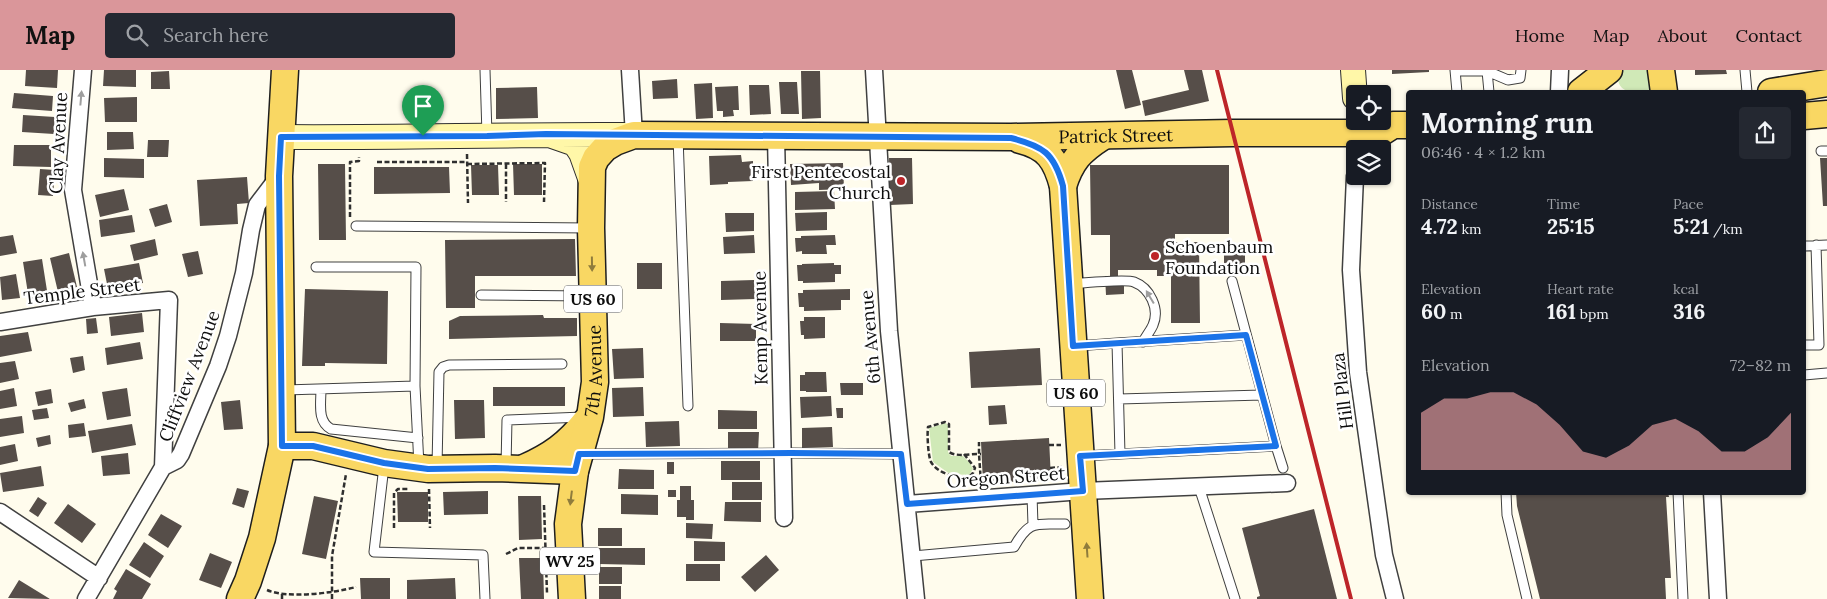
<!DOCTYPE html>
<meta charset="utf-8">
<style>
:root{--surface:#171b24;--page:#242831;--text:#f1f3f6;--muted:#9ea1a6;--accent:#da969a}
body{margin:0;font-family:Lora,serif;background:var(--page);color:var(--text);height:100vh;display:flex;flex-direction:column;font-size:19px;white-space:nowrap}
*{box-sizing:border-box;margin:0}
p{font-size:16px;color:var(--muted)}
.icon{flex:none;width:28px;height:28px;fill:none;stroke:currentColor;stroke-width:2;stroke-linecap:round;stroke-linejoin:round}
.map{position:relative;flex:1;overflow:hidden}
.drawer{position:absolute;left:1406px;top:20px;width:400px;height:405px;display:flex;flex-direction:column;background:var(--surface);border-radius:5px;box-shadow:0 1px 4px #0004}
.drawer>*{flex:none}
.fabs{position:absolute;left:1346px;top:15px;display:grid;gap:10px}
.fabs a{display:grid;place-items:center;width:45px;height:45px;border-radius:5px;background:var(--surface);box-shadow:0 1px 4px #0004;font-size:25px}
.pin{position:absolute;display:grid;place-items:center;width:42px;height:42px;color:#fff;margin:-51px -21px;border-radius:50% 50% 50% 0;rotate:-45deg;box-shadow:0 0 5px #0007}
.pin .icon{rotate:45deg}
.round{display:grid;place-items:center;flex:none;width:52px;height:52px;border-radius:5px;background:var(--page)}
.headline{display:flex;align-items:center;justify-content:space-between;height:85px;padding:0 15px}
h1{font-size:28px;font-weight:700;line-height:38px}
.stats{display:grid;grid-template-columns:repeat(3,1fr);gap:8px;height:85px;padding:5px 15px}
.stats div{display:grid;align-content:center}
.stats b{font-size:21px;font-weight:700}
.stats small{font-size:14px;font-weight:400}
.stats p{font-size:14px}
.chart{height:140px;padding:10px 15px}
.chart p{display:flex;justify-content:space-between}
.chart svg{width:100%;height:90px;margin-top:5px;fill:var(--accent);opacity:.7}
header{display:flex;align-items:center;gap:30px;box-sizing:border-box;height:70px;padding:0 25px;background:var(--accent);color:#111}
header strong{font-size:24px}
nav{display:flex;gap:28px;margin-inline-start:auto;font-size:18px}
.search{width:350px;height:45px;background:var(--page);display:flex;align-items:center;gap:12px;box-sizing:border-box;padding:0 18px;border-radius:5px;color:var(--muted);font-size:19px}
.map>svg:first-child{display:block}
</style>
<header>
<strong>Map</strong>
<div class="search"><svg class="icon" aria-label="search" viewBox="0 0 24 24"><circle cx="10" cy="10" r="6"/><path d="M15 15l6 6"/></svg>Search here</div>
<nav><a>Home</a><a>Map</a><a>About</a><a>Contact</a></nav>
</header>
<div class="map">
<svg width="1827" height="529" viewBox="0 0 1827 529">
<rect width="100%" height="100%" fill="#fffced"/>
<!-- green -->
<path fill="#d0e9b7" d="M1624,0H1651L1652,17C1639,32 1605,17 1624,0Z
M946,353L948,356V382L951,386H963L970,393L973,399L969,405L950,404L933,392L929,358Z"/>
<!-- building -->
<path fill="#564e49" d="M26,0H58L57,18L25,16Z
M104,0H136V17L103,16Z
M1116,0H1132L1141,35L1125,39Z
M1184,0H1202L1209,31L1145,46L1142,31L1189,20Z
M1392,0H1429V2L1392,4Z
M1695,0H1726L1727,4L1695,5Z
M169,1L170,19H151V2Z
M801,1H820L821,48L802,49Z
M677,9L678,28L653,29L652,11Z
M779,12H797L799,44H781Z
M712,13L713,48L696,49L694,14Z
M749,15H769L771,44L750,45Z
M738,16L739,40H733L734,46L723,47V41H717L715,17Z
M537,17L538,48L496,49V18Z
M14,23L53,26L52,41L12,38Z
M137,27V52H105L104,28Z
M23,45L55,47L54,64L22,62Z
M107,62H133L134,79L107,80Z
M148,70H169L168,87H147Z
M14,75H51V97L13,96Z
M741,85L742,92L753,91V111L728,112V114L710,115L709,86Z
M104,88L144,89V108L104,107Z
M889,88H912L913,134L890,135Z
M1820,88H1827V136H1823Z
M843,93L844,119L819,120V113L791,115L790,94Z
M318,94H345L346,170H319Z
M513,94H542V125H514Z
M471,95H498L499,125H472Z
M1090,95H1229V164H1175V172H1199L1200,253H1171V206H1157V200H1118V206H1124V224L1106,225L1105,206H1110V165H1091Z
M374,97H449L450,123L374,124Z
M40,99L55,100L53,126L38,125Z
M247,107L249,133L237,134L238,154L200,156L197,110Z
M124,119L129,140L100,147L95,125Z
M834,121L835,139L795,140V122Z
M167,134L172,152L155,157L149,139Z
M827,142V160L796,161L795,143Z
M725,143H754V161L726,162Z
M132,145L135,162L101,167L99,150Z
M13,165L17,183L0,186V167Z
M754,165L755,183L724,184L723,167Z
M835,165L836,175H826L827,184H802V181L796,182L795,168H801V166Z
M155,169L158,185L134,191L130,175Z
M575,169L576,206H475V238H446L445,170Z
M1245,175V196H1224V176Z
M198,181L203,204L188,207L182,184Z
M69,183L77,217L58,222L50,188Z
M42,189L48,227L29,230L23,192Z
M139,193L143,213L108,219L104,199Z
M637,193H662V219H637Z
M834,193V195H841V204H835V212L803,213V211H798L797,195H802V194Z
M16,204L20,228L2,230L0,207Z
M754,210L755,229L721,230V211Z
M305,219L388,221L387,294L325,293V296H302Z
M850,219V230H841V240L804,241V237H799L798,223H803V220Z
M142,243L144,262L111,266L109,247Z
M543,245L544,248H577V266L449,269V251L460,246Z
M804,247H825V268L804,269V265H801L800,251H804Z
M96,248L98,263L87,264L86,249Z
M720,253L756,254V271H720Z
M28,262L32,281L0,287V266Z
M140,272L143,289L107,295L105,278Z
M643,278L644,308L614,309L612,279Z
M1040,278L1042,315L971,318L969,282Z
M83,286L85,300L73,303L70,288Z
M15,291L19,309L0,313V293Z
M805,302H826L827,322H806V321H800V305H805Z
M840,313H863V325H841Z
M493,317H565V336H493Z
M643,317L644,346L613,347L612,318Z
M14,318L17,336L0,339V321Z
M127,318L131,346L107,350L102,322Z
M51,319L53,333L38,336L35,322Z
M831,326L832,346L801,348L800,327Z
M84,329L86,338L71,342L68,333Z
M240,330L243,359L224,360L221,332Z
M454,330H484L485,368L455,369Z
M1005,335L1007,354L989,355L988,336Z
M47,338L49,348L34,350L32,340Z
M836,338H843V348H837Z
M718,340L757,341V359H718Z
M22,346L24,363L0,367V349Z
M679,351L680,376L646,377L645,352Z
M84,353L86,366L69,368L68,355Z
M132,354L136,375L92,383L88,361Z
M832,357L833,377L802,378V358Z
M728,362H759L758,382L728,381Z
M50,365L51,374L38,377L36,368Z
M1049,368L1051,410L983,413L981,372Z
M15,374L18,391L0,395V377Z
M128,383L130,404L103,406L101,386Z
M721,391H760V410H721Z
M667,392H674V404H667Z
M41,396L44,416L3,422L0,403Z
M619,399L654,400V419H618Z
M732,412H762V430H732Z
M680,416H691V430H694V450H686V447H677V430H680Z
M237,418L249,421L244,438L232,434Z
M668,420H676V427H668Z
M488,421V444L444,445L443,422Z
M397,422H428V452H398Z
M1516,422H1668L1669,427H1666L1671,508H1665L1666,529H1540L1517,436Z
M621,424L658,425V445L621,444Z
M314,426L338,431L326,489L302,484Z
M518,426H541L542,469L519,470Z
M38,427L47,433L38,447L29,441Z
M725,432H761V452L724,451Z
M68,434L96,454L82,473L54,453Z
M1314,439L1337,529H1257V527L1260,526L1242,458Z
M161,444L182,456L168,478L148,465Z
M686,453L713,454L712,469L686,468Z
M598,458H622V476H598Z
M694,471L725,472V491H694Z
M144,472L164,486L150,508L129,495Z
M599,478H645V495L599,494Z
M210,483L232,492L221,518L199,510Z
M766,485L779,500L755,522L741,507Z
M519,488H543L544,529H521Z
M686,494H720V511H686Z
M599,497H622V514H599Z
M126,499L151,514L142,529H113L117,521L114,519Z
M360,508H390V529H361Z
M455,508L456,529H407V510Z
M19,510L50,529L8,528Z
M599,516H621V529H599Z"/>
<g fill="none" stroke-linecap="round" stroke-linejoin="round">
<!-- lane casing -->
<g stroke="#404040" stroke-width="11">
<path id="lane" d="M485,0L487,65
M1455,0L1457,22
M1745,0L1747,22
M1455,1H1487L1508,10L1520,8L1521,0
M1487,1L1489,22
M678,67L688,336
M1821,81H1827
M356,156L589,158
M1804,176L1827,175
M1071,214C1083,213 1126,209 1134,212C1150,218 1160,239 1153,255C1151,260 1146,266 1143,272
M481,225L590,226
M1117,273L1246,265
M1804,275H1819L1816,175
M1076,276L1117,273L1120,384L1083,386
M1804,305L1827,303
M415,316L419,396
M321,319C321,334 317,351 331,359L418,368
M285,320L415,316L416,197H316
M1119,329L1262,325
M1276,376L1283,398
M582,384L791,383L901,384
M1120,384L1276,376L1232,211
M384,396L374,482L483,485L485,529
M437,396L439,302L443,297L449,295L562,294
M506,396L507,350L583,347
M1199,417L1235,529
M1506,422L1507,445L1527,529
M1678,422L1683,529
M1032,425L1033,455
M913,486L1014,477C1030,449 1035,455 1065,454"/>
</g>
<!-- street casing -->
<g stroke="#404040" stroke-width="19">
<path id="street" d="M83,0L73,120L93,237
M630,0L634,65
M874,0L889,261L916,529
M1559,22L1560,0
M776,66L784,448
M1355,106L1351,200L1358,302L1384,485L1395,529
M0,252L93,237L169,230L163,397
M1712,422L1718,529
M907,434L1083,421L1287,413
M0,442L99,508
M86,529L163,397L177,390L181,384L218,296L228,266L244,203L251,160L257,135L279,106"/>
</g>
<!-- secondary casing -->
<g stroke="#2f2f2f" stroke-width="26">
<path id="secondary" d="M1353,0L1355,28
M552,66L575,74L581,83L591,111
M281,67C398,68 516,64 634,65"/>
</g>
<!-- primary casing -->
<g stroke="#1e1e1e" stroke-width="29">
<g id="primary">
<path d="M1661,0L1664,22"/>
<path d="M1581,22L1609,0"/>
<path d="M1771,22L1827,13"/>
<path d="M1804,46L1827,44"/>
<path d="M1020,70C1048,77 1056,90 1063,116L1090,529"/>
<path d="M1063,116C1071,91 1080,81 1102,67"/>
<path d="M282,376H313L384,393L428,399L495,398L575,401"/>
<path d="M524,398C551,386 568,374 586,351"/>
<path d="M240,529L248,511L262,468L282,376L279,106L285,0"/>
<path id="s1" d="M572,529L568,454L575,401L590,347L595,312L591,158L592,97L596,88L605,78L615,72L634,65L1011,67L1233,63H1357L1382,62L1393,55H1409"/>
</g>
</g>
<!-- path -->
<path stroke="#2f2f2f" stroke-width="2.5" stroke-dasharray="5 2.5" stroke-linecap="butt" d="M467,84L468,133
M377,92H467
M467,94L545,93L544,132
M506,94V132
M350,147V92L359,91V87
M1049,375H1061
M964,384L975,398L973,403L970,406C958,409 938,404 931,392C928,386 927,364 928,357L945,352L949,354V382C956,387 970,384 979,384V372
M1050,398L1062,397
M981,413L979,384H981
M429,419L430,458
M544,435L547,523
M394,458V423L398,419H408
M506,484L518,478H546
M267,520C287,529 334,523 356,517
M282,524V529
M332,529V486L346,404"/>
<!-- lane -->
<use href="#lane" stroke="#fff" stroke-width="9"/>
<!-- street -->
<use href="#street" stroke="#fff" stroke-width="16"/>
<!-- secondary -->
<use href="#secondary" stroke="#fff7a8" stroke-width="24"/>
<!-- primary -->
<use href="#primary" stroke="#f9d763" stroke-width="26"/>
<!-- rail -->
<path stroke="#bd2529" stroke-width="4" d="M1217,0L1351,529"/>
</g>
<!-- one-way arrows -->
<defs><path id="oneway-solid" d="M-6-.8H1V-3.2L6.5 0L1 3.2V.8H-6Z" transform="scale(1.25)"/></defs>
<g fill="#9e9e9e">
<use href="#oneway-solid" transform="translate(81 28) rotate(-85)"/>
<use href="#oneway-solid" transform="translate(84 189) rotate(-100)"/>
<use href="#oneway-solid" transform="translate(1150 227) rotate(-121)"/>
</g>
<g fill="#8f7c3c">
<use href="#oneway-solid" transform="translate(592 194) rotate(89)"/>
<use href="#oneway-solid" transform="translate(571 428) rotate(97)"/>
<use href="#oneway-solid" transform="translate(1087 480) rotate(-94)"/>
</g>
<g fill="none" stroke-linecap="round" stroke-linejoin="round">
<!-- route casing -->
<g stroke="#fff" stroke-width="10">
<path id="route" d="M546,64L1011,68C1043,76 1054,83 1063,116L1073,276L1246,265L1276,376L1080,386L1083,421L907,434L901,384L791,383L579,384L575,401L495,398L428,399L384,393L313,376H282L279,106L281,67L487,66Z"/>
</g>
<!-- route -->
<use href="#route" stroke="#1a73e8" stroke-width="6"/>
</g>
<!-- markers -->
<g fill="#bd2529" stroke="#fff" stroke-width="2">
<circle cx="901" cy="111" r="5"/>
<circle cx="1155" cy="186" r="5"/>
</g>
<g text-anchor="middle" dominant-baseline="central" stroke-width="5" stroke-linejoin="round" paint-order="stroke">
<!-- shield labels -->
<g fill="#fff" stroke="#565656" stroke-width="1">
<rect x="564" y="215.5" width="58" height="27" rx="4"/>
<rect x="1047" y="309.5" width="58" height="27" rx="4"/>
<rect x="540" y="477.5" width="60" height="27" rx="4"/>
</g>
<g font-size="16" font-weight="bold" fill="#0d0d0d">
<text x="593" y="229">US 60</text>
<text x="1076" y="323">US 60</text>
<text x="570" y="491">WV 25</text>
</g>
<!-- street labels -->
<g font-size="18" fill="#0d0d0d" stroke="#fff">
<text stroke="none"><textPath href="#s1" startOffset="972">Patrick Street</textPath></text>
<text transform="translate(58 73) rotate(-87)">Clay Avenue</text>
<text transform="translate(82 221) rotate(-7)">Temple Street</text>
<text transform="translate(760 258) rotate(-91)">Kemp Avenue</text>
<text transform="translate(870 267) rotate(-95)">6th Avenue</text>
<text stroke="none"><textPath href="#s1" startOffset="231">7th Avenue</textPath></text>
<text transform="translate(189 306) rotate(-69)">Cliffview Avenue</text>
<text transform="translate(1342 321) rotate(-97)">Hill Plaza</text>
<text transform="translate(1006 407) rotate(-4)">Oregon Street</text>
</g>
<!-- poi labels -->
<g font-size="18" fill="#0d0d0d" stroke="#fff" text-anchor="end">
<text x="891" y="101">First Pentecostal<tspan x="891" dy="21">Church</tspan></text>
<text x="1165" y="176" text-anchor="start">Schoenbaum<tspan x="1165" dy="21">Foundation</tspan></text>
</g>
</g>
</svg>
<div class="fabs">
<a><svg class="icon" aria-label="locate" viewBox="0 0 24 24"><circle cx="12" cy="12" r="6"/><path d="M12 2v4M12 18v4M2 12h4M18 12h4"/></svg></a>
<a><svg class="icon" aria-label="layers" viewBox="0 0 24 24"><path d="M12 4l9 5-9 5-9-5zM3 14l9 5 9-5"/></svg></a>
</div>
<div class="pin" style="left:423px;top:66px;background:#1e9e55"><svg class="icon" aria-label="arrive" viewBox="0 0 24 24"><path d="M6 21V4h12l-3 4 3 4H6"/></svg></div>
<section class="drawer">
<div class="headline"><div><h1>Morning run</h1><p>06:46 · 4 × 1.2 km</p></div><a class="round"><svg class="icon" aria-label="share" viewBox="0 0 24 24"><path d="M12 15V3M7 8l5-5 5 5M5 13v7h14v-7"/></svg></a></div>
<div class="stats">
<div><p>Distance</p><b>4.72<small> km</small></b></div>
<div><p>Time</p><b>25:15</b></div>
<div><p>Pace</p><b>5:21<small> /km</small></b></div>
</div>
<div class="stats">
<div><p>Elevation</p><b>60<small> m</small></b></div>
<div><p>Heart rate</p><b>161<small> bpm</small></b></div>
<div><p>kcal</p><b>316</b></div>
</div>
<div class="chart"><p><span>Elevation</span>72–82 m</p>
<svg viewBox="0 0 160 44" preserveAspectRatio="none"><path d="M0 44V16L10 9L20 9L30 6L40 6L50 12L60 22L70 35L80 38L90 32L100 22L110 19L120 25L130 35L140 35L150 28L160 16V44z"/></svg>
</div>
</section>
</div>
